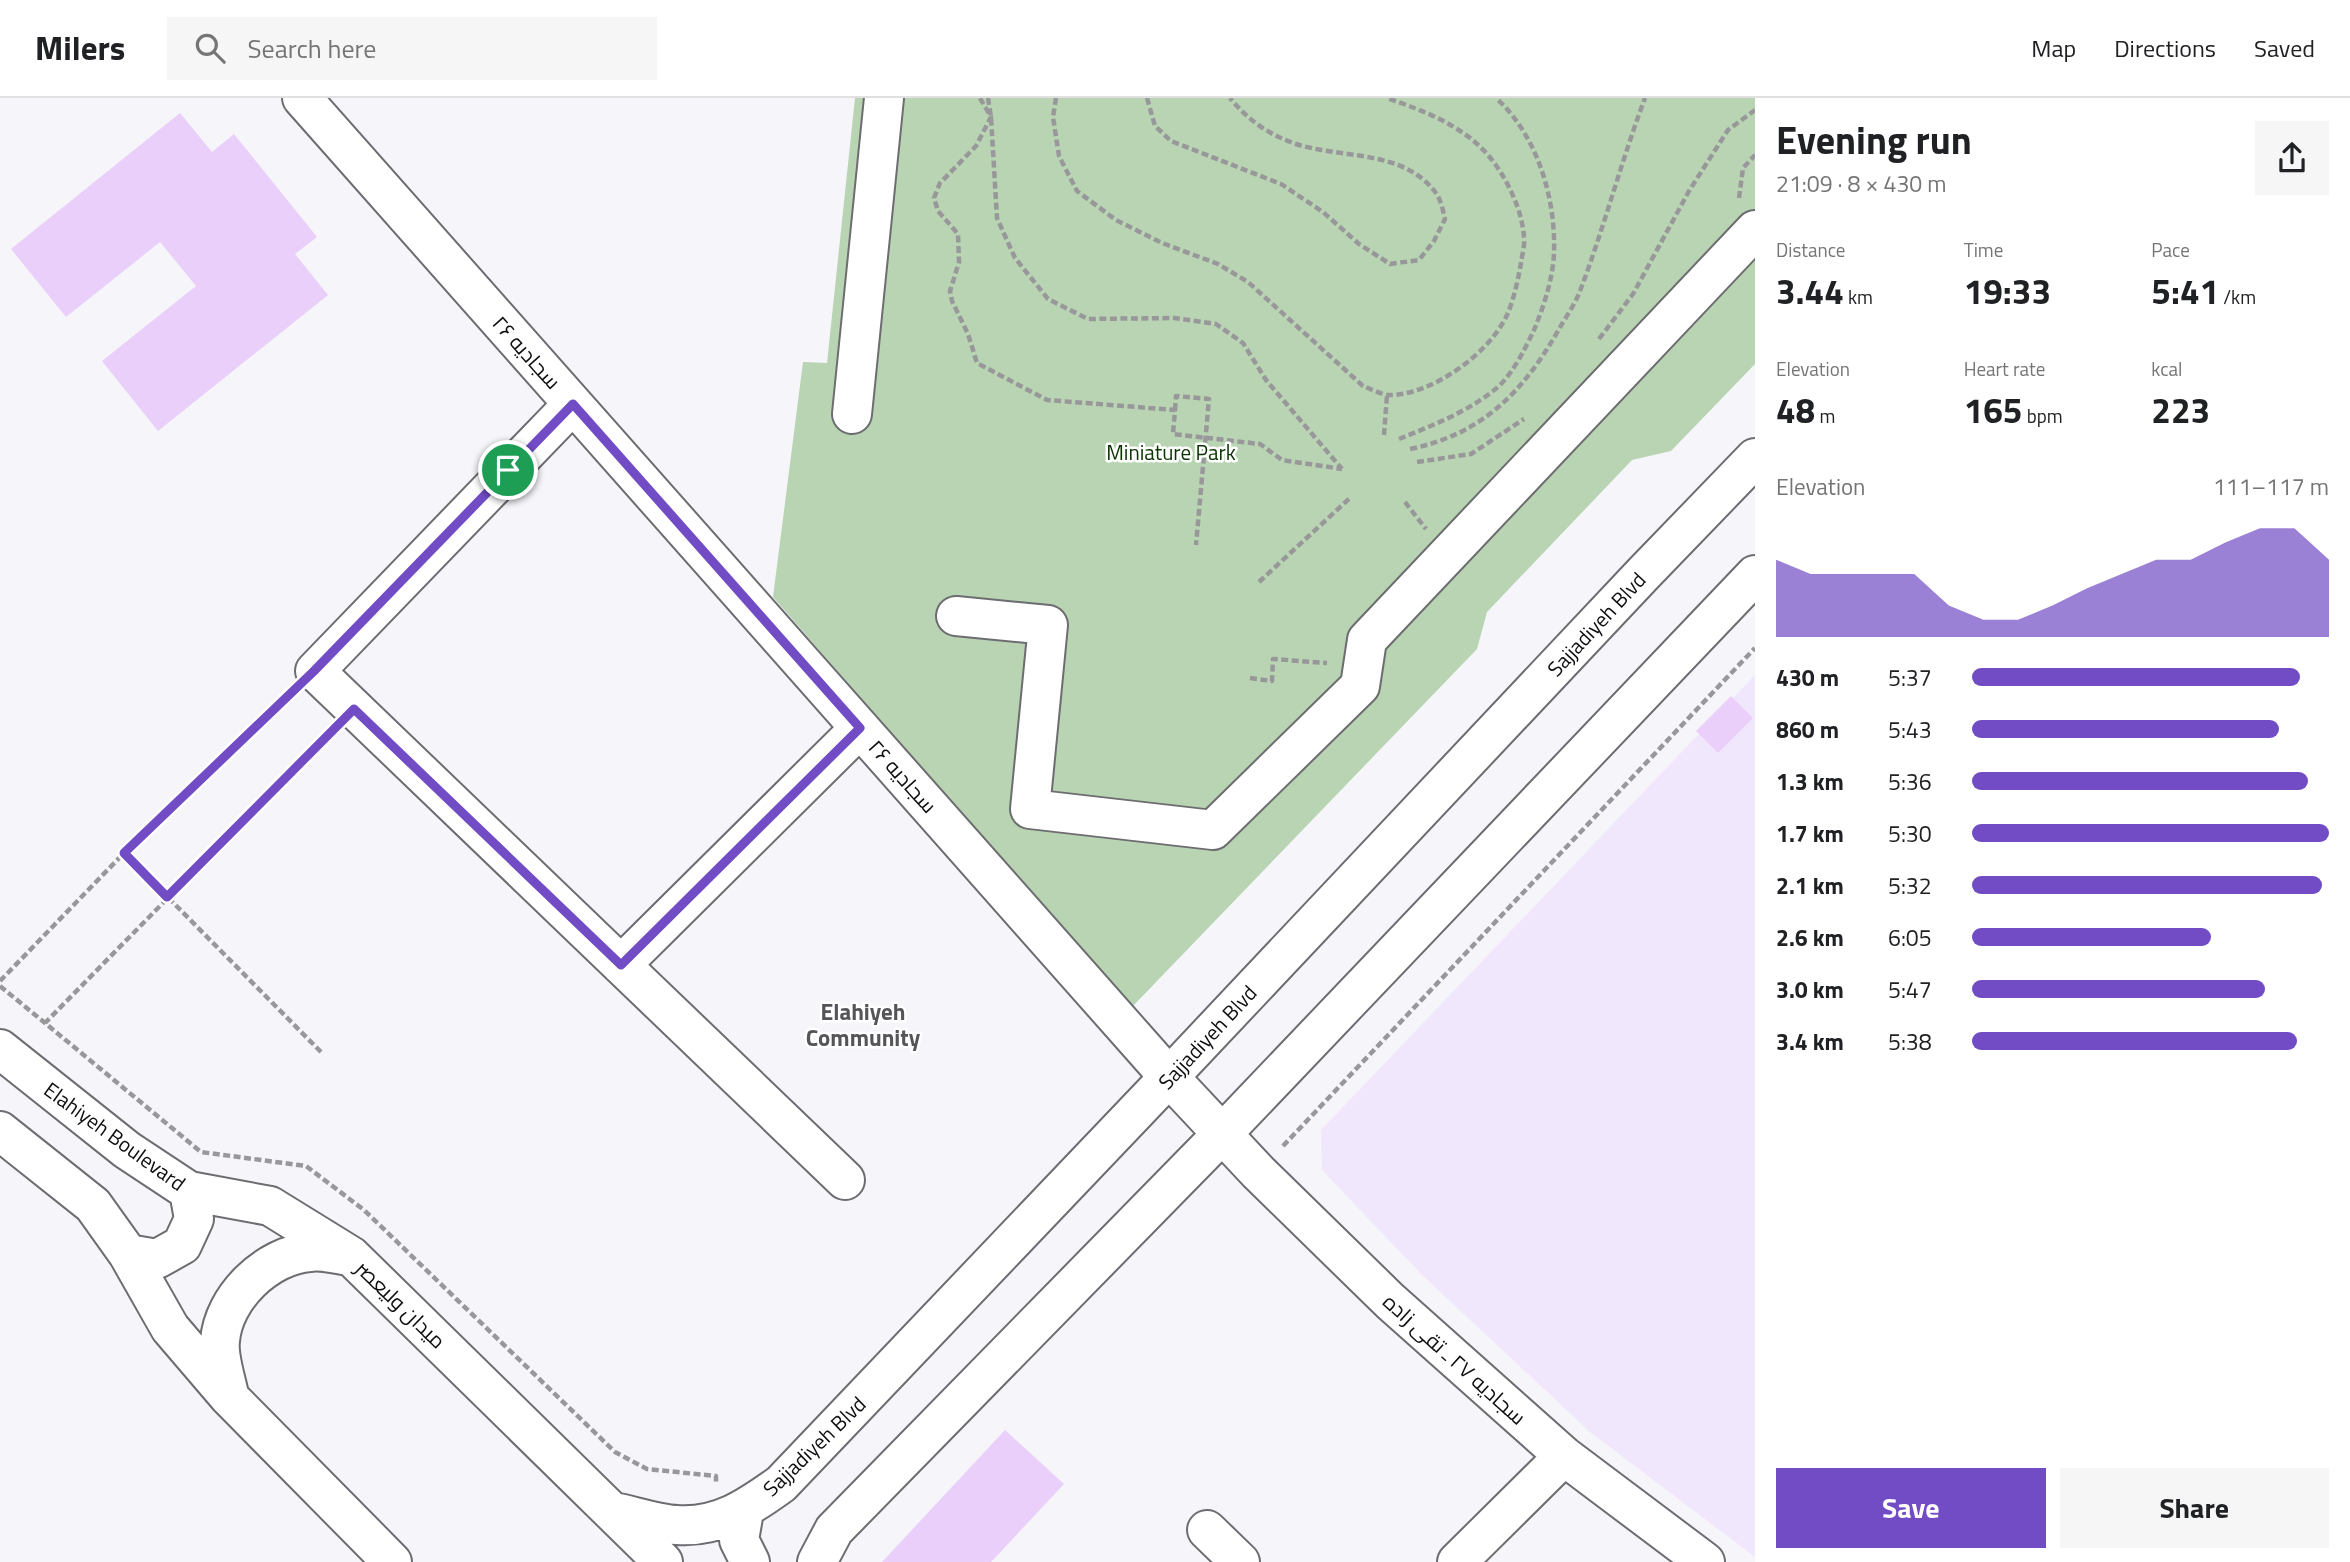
<!DOCTYPE html>
<meta charset="utf-8">
<style>
:root{--surface:#fff;--page:#f6f6f6;--text:#202124;--muted:#757577;--line:#e0e0e0;--accent:#714cc5}
body{margin:0;font-family:"Titillium Web",Cairo,sans-serif;background:var(--page);color:var(--text);height:100vh;display:flex;flex-direction:column;font-size:26px;white-space:nowrap}
*{box-sizing:border-box;margin:0}
p{font-size:23px;color:var(--muted)}
.icon{flex:none;width:38px;height:38px;fill:none;stroke:currentColor;stroke-width:2;stroke-linecap:round;stroke-linejoin:round}
.map{position:relative;flex:1;overflow:hidden}
.drawer{display:flex;flex-direction:column;background:var(--surface);width:595px}
.drawer>*{flex:none}
.pin{position:absolute;display:grid;place-items:center;width:60px;height:60px;color:#fff;margin:-30px;border:4px solid #fff;border-radius:50%;box-shadow:0 2px 7px #0007}
.round{display:grid;place-items:center;flex:none;width:74px;height:74px;border-radius:0px;background:var(--page)}
.headline{display:flex;align-items:center;justify-content:space-between;height:119px;padding:0 21px}
h1{font-size:38px;font-weight:700;line-height:52px}
.stats{display:grid;grid-template-columns:repeat(3,1fr);gap:10px;height:119px;padding:7px 21px}
.stats div{display:grid;align-content:center}
.stats b{font-size:35px;font-weight:700}
.stats small{font-size:19px;font-weight:400}
.stats p{font-size:19px}
.chart{height:196px;padding:14px 21px}
.chart p{display:flex;justify-content:space-between}
.chart svg{width:100%;height:126px;margin-top:7px;fill:var(--accent);opacity:.7}
.cta{display:flex;gap:14px;margin-top:auto;padding:14px 21px}
.cta a{flex:1;height:80px;border-radius:0px;background:var(--accent);color:#fff;font-size:28px;font-weight:700;line-height:80px;text-align:center}
.cta a+a{background:var(--page);color:var(--text)}
ul{padding:0 21px;list-style:none;font-size:23px}
li{display:grid;grid-template-columns:112px 84px 1fr;align-items:center;height:52px}
li i{height:18px;border-radius:9px;background:var(--accent)}
header{display:flex;align-items:center;gap:42px;box-sizing:border-box;height:98px;padding:0 35px;background:var(--surface);border-bottom:2px solid var(--line)}
header strong{font-size:33px}
nav{display:flex;gap:38px;margin-inline-start:auto;font-size:24px}
.search{width:490px;height:63px;background:var(--page);display:flex;align-items:center;gap:18px;box-sizing:border-box;padding:0 24px;border-radius:0px;color:var(--muted);font-size:26px}
main{display:flex;flex:1;min-height:0}
.map>svg:first-child{display:block}
</style>
<header>
<strong>Milers</strong>
<div class="search"><svg class="icon" aria-label="search" viewBox="0 0 24 24"><circle cx="10" cy="10" r="6"/><path d="M15 15l6 6"/></svg>Search here</div>
<nav><a>Map</a><a>Directions</a><a>Saved</a></nav>
</header>
<main>
<div class="map">
<svg width="1755" height="1464" viewBox="0 0 1755 1464">
<rect width="100%" height="100%" fill="#f5f5fa"/>
<!-- education -->
<path fill="#f1e7fc" d="M1755,577V1459L1590,1334L1422,1177L1322,1072L1321,1032Z"/>
<!-- green -->
<path fill="#b9d4b2" d="M855,0H1755V266L1671,353L1632,362L1487,514L1477,551L1131,910L773,499L803,264L827,265Z"/>
<!-- building -->
<path fill="#e9cff9" d="M180,15L212,54L234,36L317,139L295,156L328,197L158,333L102,263L196,188L160,144L66,219L11,151Z
M1731,598L1753,620L1718,655L1696,633Z
M1005,1332L1064,1386L991,1464H882Z"/>
<g fill="none" stroke-linecap="round" stroke-linejoin="round">
<!-- minor casing -->
<g stroke="#6d6d71" stroke-width="42">
<path id="minor" d="M302,0L1169,979L1258,1074L1390,1203L1564,1358L1705,1464
M573,306L315,573L845,1082
M852,316L884,0
M956,518L1048,527L1030,711L1213,732L1360,588L1367,542L1755,132
M621,867L860,630
M1207,1432L1240,1464
M1457,1464L1564,1358"/>
</g>
<!-- major casing -->
<g stroke="#6d6d71" stroke-width="42">
<path id="major" d="M0,951L127,1052L189,1093L270,1108L351,1158L663,1464
M0,1033L93,1107L128,1156L170,1230L229,1299L392,1464
M128,1156L157,1161L182,1147L194,1121L189,1093
M229,1297C226,1282 218,1258 220,1243C223,1200 267,1157 310,1154C322,1152 336,1156 348,1158
M744,1413L739,1442L750,1464
M614,1414C634,1418 657,1426 677,1427C719,1430 749,1409 781,1386L1169,979L1643,476L1755,360
M817,1464L834,1432L1223,1035L1755,477"/>
</g>
<!-- path -->
<path stroke="#98989b" stroke-width="4.5" stroke-dasharray="7 3.5" stroke-linecap="butt" d="M980,0L991,19L976,48L940,85L934,100L938,113L958,136L959,164L950,193L952,203L968,236L977,265L1047,302L1175,312L1173,336L1260,346L1282,362L1342,371
M988,0L991,19L997,120L1015,160L1048,201L1088,221L1174,220L1216,226L1243,245L1266,282L1342,371
M1056,0L1053,19L1059,58L1077,93L1116,122L1162,145L1218,166L1248,184L1363,288C1371,291 1380,296 1388,297C1431,298 1490,255 1507,217C1514,201 1518,182 1521,165C1522,157 1525,147 1524,139C1522,111 1506,78 1488,57C1462,27 1424,13 1387,0
M1147,0L1155,28L1171,43L1281,86L1323,114L1359,146L1390,166L1419,162L1434,143L1445,121C1443,113 1441,102 1436,95C1403,51 1343,61 1296,46C1269,37 1248,22 1230,0
M1739,100L1743,70L1755,57
M1599,241L1633,196L1689,93L1728,32L1755,12
M1175,312L1176,298L1209,301L1196,447
M1384,337L1387,297
M1399,341C1431,328 1465,315 1493,293C1511,280 1525,251 1534,232C1544,208 1553,180 1554,155C1556,100 1537,37 1496,0
M1410,351C1483,336 1524,293 1559,231C1566,219 1575,206 1580,193C1604,130 1621,64 1645,0
M1417,364L1471,356L1524,321
M1405,404L1426,431
M1259,484L1351,399
M1250,580L1272,583L1273,561L1327,565
M329,636L45,925L201,1054L306,1068L364,1112L615,1354L647,1371L716,1378V1385
M124,755L322,955
M0,883L124,755L291,596
M0,888L45,925
M1283,1048L1755,550"/>
<!-- minor -->
<use href="#minor" stroke="#fff" stroke-width="38"/>
<!-- major -->
<use href="#major" stroke="#fff" stroke-width="38"/>
</g>
<g fill="none" stroke-linecap="round" stroke-linejoin="round">
<!-- route casing -->
<g stroke="#fff" stroke-width="14">
<path id="route" d="M573,306L860,630L621,867L354,611L167,799L124,755L314,573Z"/>
</g>
<!-- route -->
<use href="#route" stroke="#714cc5" stroke-width="9"/>
</g>
<g text-anchor="middle" dominant-baseline="central" stroke-width="5" stroke-linejoin="round" paint-order="stroke">
<!-- street labels -->
<g font-size="21" fill="#0f0f10" stroke="#fff">
<text transform="translate(527 254) rotate(48)">سجادیه ۲۶</text>
<text transform="translate(1596 526) rotate(-47)">Sajjadiyeh Blvd</text>
<text transform="translate(903 678) rotate(48)">سجادیه ۲۶</text>
<text transform="translate(1207 939) rotate(-47)">Sajjadiyeh Blvd</text>
<text transform="translate(115 1038) rotate(36)">Elahiyeh Boulevard</text>
<text transform="translate(401 1206) rotate(44)">میدان ولیعصر</text>
<text transform="translate(1455 1261) rotate(42)">سجادیه ۲۷ ـ تقی زاده</text>
<text transform="translate(814 1348) rotate(-44)">Sajjadiyeh Blvd</text>
</g>
<!-- park labels -->
<g font-size="21" fill="#0a3400" stroke="#fff">
<text x="1171" y="354">Miniature Park</text>
</g>
<!-- neighbourhood labels -->
<g font-size="23" font-weight="bold" fill="#555559" stroke="#fff">
<text x="863" y="913">Elahiyeh<tspan x="863" dy="26">Community</tspan></text>
</g>
</g>
</svg>
<div class="pin" style="left:508px;top:372px;background:#1e9e55"><svg class="icon" aria-label="arrive" viewBox="0 0 24 24"><path d="M6 21V4h12l-3 4 3 4H6"/></svg></div>
</div>
<section class="drawer">
<div class="headline"><div><h1>Evening run</h1><p>21:09 · 8 × 430 m</p></div><a class="round"><svg class="icon" aria-label="share" viewBox="0 0 24 24"><path d="M12 15V3M7 8l5-5 5 5M5 13v7h14v-7"/></svg></a></div>
<div class="stats">
<div><p>Distance</p><b>3.44<small> km</small></b></div>
<div><p>Time</p><b>19:33</b></div>
<div><p>Pace</p><b>5:41<small> /km</small></b></div>
</div>
<div class="stats">
<div><p>Elevation</p><b>48<small> m</small></b></div>
<div><p>Heart rate</p><b>165<small> bpm</small></b></div>
<div><p>kcal</p><b>223</b></div>
</div>
<div class="chart"><p><span>Elevation</span>111–117 m</p>
<svg viewBox="0 0 160 44" preserveAspectRatio="none"><path d="M0 44V17L10 22L20 22L30 22L40 22L50 33L60 38L70 38L80 33L90 27L100 22L110 17L120 17L130 11L140 6L150 6L160 17V44z"/></svg>
</div>
<ul>
<li><b>430 m</b>5:37<i style="width:92%"></i></li>
<li><b>860 m</b>5:43<i style="width:86%"></i></li>
<li><b>1.3 km</b>5:36<i style="width:94%"></i></li>
<li><b>1.7 km</b>5:30<i style="width:100%"></i></li>
<li><b>2.1 km</b>5:32<i style="width:98%"></i></li>
<li><b>2.6 km</b>6:05<i style="width:67%"></i></li>
<li><b>3.0 km</b>5:47<i style="width:82%"></i></li>
<li><b>3.4 km</b>5:38<i style="width:91%"></i></li>
</ul>
<div class="cta"><a>Save</a><a>Share</a></div>
</section>
</main>
